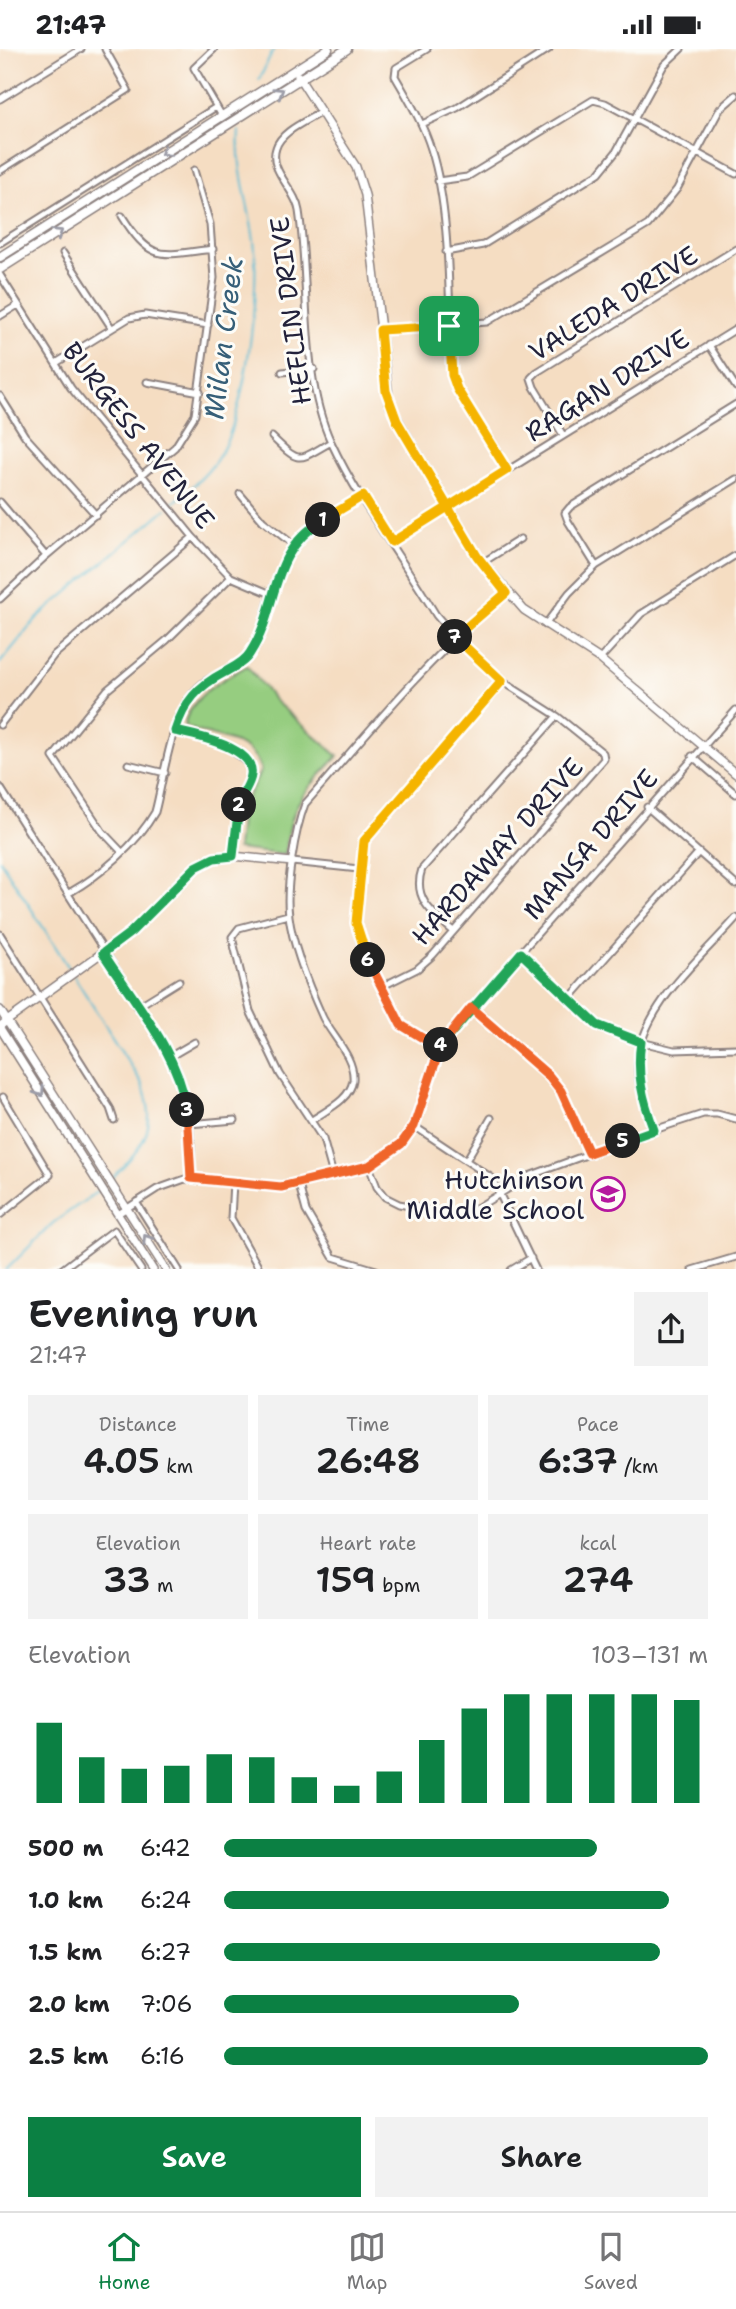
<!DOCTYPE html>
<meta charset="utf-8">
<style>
:root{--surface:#fff;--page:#f2f2f2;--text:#202124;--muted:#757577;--line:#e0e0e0;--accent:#0b8043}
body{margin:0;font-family:"Shantell Sans",sans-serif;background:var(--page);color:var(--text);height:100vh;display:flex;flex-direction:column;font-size:26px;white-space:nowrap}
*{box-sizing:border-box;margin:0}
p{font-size:23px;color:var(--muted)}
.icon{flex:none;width:38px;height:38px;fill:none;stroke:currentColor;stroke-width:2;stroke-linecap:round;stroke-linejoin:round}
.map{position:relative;height:1220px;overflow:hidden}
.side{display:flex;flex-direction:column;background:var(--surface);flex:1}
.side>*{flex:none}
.pin{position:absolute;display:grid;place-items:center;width:60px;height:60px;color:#fff;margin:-30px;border-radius:14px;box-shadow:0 4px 10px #0006}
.km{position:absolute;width:35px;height:35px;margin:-18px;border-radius:50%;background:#222;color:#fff;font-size:19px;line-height:35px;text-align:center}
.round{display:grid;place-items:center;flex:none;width:74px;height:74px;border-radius:0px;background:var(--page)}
.overview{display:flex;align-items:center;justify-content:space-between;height:119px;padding:0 28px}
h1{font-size:38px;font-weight:600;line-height:52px}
.metrics{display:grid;grid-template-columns:repeat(3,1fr);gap:10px;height:119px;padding:7px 28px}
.metrics div{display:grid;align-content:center;border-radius:0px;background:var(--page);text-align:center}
.metrics b{font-size:35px;font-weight:600}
.metrics small{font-size:19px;font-weight:400}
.metrics p{font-size:19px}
.chart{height:196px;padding:14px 28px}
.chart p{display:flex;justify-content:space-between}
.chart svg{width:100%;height:126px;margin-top:7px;stroke:var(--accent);stroke-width:6}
.button{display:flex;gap:14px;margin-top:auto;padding:14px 28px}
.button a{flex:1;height:80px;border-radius:0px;background:var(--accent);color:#fff;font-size:28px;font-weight:600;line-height:80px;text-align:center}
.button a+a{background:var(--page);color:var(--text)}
ul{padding:0 28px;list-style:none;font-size:23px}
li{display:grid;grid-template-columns:112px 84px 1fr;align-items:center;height:52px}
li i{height:18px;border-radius:9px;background:var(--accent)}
.status{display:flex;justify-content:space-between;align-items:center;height:49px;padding:0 35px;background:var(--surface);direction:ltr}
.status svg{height:19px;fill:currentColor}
.dock{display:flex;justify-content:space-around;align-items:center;height:98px;border-top:2px solid var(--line);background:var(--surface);font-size:19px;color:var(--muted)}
.dock a{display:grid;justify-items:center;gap:4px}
.dock .on{color:var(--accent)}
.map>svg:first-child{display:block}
</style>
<div class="status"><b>21:47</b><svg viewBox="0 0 49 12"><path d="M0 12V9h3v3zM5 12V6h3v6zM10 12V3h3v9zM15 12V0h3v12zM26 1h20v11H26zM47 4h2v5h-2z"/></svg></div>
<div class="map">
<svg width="736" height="1221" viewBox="0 0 736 1221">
<rect width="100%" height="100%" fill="#fdfcf7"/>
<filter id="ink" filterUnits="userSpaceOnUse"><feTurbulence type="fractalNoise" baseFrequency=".0143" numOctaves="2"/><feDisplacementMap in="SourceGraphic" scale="14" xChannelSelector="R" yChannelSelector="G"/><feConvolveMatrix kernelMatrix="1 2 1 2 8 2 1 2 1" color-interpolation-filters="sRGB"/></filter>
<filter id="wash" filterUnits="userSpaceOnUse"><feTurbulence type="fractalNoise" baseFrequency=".00686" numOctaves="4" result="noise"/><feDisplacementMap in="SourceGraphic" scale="28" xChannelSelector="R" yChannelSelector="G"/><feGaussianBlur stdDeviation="1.57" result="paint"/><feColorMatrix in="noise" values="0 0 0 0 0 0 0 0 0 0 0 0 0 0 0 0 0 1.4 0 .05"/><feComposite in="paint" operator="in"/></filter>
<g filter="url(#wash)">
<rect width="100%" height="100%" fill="#f5ddc2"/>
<!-- green -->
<path fill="#96cd80" stroke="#5c785e" stroke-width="2" d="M247,617L275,652L338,707C301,747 292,751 285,806L237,800L241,760L261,721C252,686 208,691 184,676C191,646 222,631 247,617Z"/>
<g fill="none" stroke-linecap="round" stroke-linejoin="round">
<!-- stream -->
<path stroke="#55bad3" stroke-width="2" d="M259,31L274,0
M171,456C188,441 207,427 219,407C246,364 260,243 254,192C249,154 236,120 239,82
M0,614L37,569L166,460
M0,811L71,922
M74,927L141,1033C161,1080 142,1098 110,1131
M6,1221L53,1174L98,1142"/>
</g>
</g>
<g filter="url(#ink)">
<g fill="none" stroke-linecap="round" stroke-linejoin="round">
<!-- street casing -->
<g stroke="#8c807e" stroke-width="9">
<path id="street" d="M214,0L194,19L222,67
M427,0L396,19L395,27C408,50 423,74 431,100C452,166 448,256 452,326L457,340L507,420
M0,50L81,0
M321,63C307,72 281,82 276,99C268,122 296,140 299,162C310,234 300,326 331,393C359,453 402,509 436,566L454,587L502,632L557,667L603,704L604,710L433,906L417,920L381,938
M422,75L457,59L549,0
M0,122L128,41L105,0
M438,132L467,128L593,51L605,54L736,125
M122,167C152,215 162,206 213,200
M0,194L216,58
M446,203L483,196L599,124L616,103L664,16L681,0
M63,204L111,278
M0,226L71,339L193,488L231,528L271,545
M0,267L18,256
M380,281L487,273L648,176L677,140L720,60L736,46
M709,296L736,338
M56,314L129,269L145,266L208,276
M282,323L314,320
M147,333L200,343
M0,347L25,387L96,466
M563,386L534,338L531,329L537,323L736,200
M272,388C301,416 297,412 331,393
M240,445L263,472L295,497
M0,453L46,507
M392,493L736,280
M482,514L520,490
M596,517L568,472L565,464L570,458L736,355
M0,550L46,507L175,398L195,366L214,229L210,175L194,121
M545,576L569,544L596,517L736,430
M600,610L641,565L736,506
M0,676L54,606L193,488
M175,682L226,696L251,717V726L240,750L233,807
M692,707L736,745
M128,715L165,724
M0,738L171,1007C188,1045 193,1088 191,1129
M647,758L736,836
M121,802L102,782L53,708L107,641L167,591L231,528
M292,813L359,820
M69,844C102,825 136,796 155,763C165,726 171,658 203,634C217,624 238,620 249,606C263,589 264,566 271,546C288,490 316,475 363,447
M288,866L239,879L232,888L250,962L280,1025L323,1090L333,1126
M453,882C432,864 412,849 422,820L557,667
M0,885L110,1059L114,1071
M521,904L597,976L641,993L674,1001L736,999
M569,950L698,804
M137,958L179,932
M471,959L549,1027L561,1042L589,1104
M439,999L401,977L361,896L356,874L364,792L502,632
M171,1007L195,993
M312,1071C328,1060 350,1051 353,1031C355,1009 333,988 323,969C309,938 293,900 289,867C285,839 295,781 305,755C369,682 431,607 505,544
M189,1075L235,1071
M414,1077L492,1129L536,1221
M654,1081C647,1060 636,1036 638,1013C642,957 701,909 736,869
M467,1110L491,1069
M369,1117L377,1138L385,1148L399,1155L454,1165L470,1163L529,1127L654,1081L703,1065H717L736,1070
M233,1133L231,1169L260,1221
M299,1136L306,1162L333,1208L376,1221
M136,1153L179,1221
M118,1165L157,1140L185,1130L281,1138L369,1117L401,1095L414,1077L439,999L459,973L736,661
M0,1166L50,1126L3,1048
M61,1221L114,1181L141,1221
M511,1221L531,1209
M692,1221L736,1208"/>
</g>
<!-- secondary casing -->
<g stroke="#8c807e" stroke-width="10">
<path id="secondary" d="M298,27L356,118L365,146L390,357L477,507L524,561L600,610L736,725
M0,961L166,1221
M0,977L131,883L196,818L214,809L233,807L292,813
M0,979L153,1221"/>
</g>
<!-- primary casing -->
<g stroke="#8c807e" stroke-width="11">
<path id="primary" d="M0,208L328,0
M0,220L347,0"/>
</g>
<!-- street -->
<use href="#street" stroke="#fff" stroke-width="5"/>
<!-- secondary -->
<use href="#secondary" stroke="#fff" stroke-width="7"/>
<!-- primary -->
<use href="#primary" stroke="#fff" stroke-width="8"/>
</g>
<!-- one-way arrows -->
<defs><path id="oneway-chevron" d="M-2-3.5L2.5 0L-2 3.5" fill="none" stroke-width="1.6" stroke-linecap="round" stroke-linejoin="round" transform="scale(1.75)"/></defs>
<g stroke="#9c9ca7">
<use href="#oneway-chevron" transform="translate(279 43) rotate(-32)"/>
<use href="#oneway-chevron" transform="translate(165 103) rotate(148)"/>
<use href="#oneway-chevron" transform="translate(58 184) rotate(-32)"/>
<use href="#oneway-chevron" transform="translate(40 1043) rotate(57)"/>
<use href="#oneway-chevron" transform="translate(147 1190) rotate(-123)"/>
</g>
</g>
<g fill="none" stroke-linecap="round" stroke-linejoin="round" filter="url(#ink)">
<!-- split-1 casing -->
<g stroke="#fff" stroke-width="14">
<path id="split-1" d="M323,471L363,447L392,493L507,421L457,340L452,326L449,277"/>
</g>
<!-- split-2 casing -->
<g stroke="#fff" stroke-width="14">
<path id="split-2" d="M239,756C241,745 250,736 251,726C256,698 193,686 175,682C184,653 198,637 225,623C234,618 245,613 250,604C280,558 267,505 323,471"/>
</g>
<!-- split-3 casing -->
<g stroke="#fff" stroke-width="14">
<path id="split-3" d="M187,1061C177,1001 135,954 103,904L131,883L196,818L214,809L233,807L239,756"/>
</g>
<!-- split-4 casing -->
<g stroke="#fff" stroke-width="14">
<path id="split-4" d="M187,1061L191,1129L281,1138L369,1117L401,1095L414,1077L441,996"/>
</g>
<!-- split-5 casing -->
<g stroke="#fff" stroke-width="14">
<path id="split-5" d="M441,996L521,904L597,976L641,993C636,1025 643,1051 654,1081L623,1092"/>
</g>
<!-- split-6 casing -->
<g stroke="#fff" stroke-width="14">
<path id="split-6" d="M368,911L401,976L439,999L471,959L549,1027L561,1042L589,1104L623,1092"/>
</g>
<!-- split-7 casing -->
<g stroke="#fff" stroke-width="14">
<path id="split-7" d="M368,911L356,874L364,792L502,632L455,588"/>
</g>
<!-- split-8 casing -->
<g stroke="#fff" stroke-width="14">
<path id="split-8" d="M449,277L380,281L386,342L397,372L477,507L506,544L455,588"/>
</g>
<!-- split-1 -->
<use href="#split-1" stroke="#f5b400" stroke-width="9"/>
<!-- split-2 -->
<use href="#split-2" stroke="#22a559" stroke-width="9"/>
<!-- split-3 -->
<use href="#split-3" stroke="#22a559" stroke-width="9"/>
<!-- split-4 -->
<use href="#split-4" stroke="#f0652b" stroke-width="9"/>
<!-- split-5 -->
<use href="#split-5" stroke="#22a559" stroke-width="9"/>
<!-- split-6 -->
<use href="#split-6" stroke="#f0652b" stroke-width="9"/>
<!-- split-7 -->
<use href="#split-7" stroke="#f5b400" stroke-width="9"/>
<!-- split-8 -->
<use href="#split-8" stroke="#f5b400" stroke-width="9"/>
</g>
<!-- icons -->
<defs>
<g id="school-ring" transform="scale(1.75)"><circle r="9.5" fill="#fdfcf7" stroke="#b5179e" stroke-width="1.5"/><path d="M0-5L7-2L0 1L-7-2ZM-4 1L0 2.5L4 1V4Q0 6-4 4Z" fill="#b5179e"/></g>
</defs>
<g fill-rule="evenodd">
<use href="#school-ring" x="608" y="1145"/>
</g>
<g text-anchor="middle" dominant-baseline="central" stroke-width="6" stroke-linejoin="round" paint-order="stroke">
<!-- street labels -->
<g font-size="26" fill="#22223b" stroke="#fdfcf7">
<text transform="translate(613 254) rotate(-32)">VALEDA DRIVE</text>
<text transform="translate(290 262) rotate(-97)">HEFLIN DRIVE</text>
<text transform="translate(607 336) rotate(-32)">RAGAN DRIVE</text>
<text transform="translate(139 386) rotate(52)">BURGESS AVENUE</text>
<text transform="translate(590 795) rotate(-49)">MANSA DRIVE</text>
<text transform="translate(497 802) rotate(-48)">HARDAWAY DRIVE</text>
</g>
<!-- poi labels -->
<g font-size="26" fill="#22223b" stroke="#fdfcf7" text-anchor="end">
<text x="584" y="1130">Hutchinson<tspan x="584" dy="30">Middle School</tspan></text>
</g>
<!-- water labels -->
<g font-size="28" font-style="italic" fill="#365f78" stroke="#fdfcf7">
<text transform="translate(223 289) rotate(-83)">Milan Creek</text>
</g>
</g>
</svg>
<div class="pin" style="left:449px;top:277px;background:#1e9e55"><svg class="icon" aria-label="arrive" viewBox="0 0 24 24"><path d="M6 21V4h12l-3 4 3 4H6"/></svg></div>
<b class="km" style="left:323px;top:471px">1</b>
<b class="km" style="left:239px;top:756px">2</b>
<b class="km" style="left:187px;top:1061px">3</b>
<b class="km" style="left:441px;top:996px">4</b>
<b class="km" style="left:623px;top:1092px">5</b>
<b class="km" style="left:368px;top:911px">6</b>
<b class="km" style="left:455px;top:588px">7</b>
</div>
<section class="side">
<div class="overview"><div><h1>Evening run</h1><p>21:47</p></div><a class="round"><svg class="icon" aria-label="share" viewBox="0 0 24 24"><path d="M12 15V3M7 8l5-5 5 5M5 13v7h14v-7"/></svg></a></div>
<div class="metrics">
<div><p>Distance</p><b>4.05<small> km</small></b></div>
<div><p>Time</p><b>26:48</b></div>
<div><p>Pace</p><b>6:37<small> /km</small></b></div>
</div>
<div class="metrics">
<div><p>Elevation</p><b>33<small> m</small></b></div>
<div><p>Heart rate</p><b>159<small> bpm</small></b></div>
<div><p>kcal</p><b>274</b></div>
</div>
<div class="chart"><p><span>Elevation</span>103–131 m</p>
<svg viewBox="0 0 160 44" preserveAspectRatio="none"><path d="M5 44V16M15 44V28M25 44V32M35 44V31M45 44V27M55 44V28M65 44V35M75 44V38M85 44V33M95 44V22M105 44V11M115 44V6M125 44V6M135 44V6M145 44V6M155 44V8"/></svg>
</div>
<ul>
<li><b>500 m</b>6:42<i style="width:77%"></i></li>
<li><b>1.0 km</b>6:24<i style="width:92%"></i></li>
<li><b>1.5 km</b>6:27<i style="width:90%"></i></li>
<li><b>2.0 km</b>7:06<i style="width:61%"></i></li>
<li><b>2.5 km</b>6:16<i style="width:100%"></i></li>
</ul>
<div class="button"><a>Save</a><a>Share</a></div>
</section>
<nav class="dock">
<a class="on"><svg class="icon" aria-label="home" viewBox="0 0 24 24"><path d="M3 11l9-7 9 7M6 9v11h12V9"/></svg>Home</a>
<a><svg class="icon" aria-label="map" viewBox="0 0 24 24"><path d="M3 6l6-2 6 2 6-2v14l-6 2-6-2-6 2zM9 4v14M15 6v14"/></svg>Map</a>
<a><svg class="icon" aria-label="saved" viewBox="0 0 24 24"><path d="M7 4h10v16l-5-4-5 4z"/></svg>Saved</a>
</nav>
